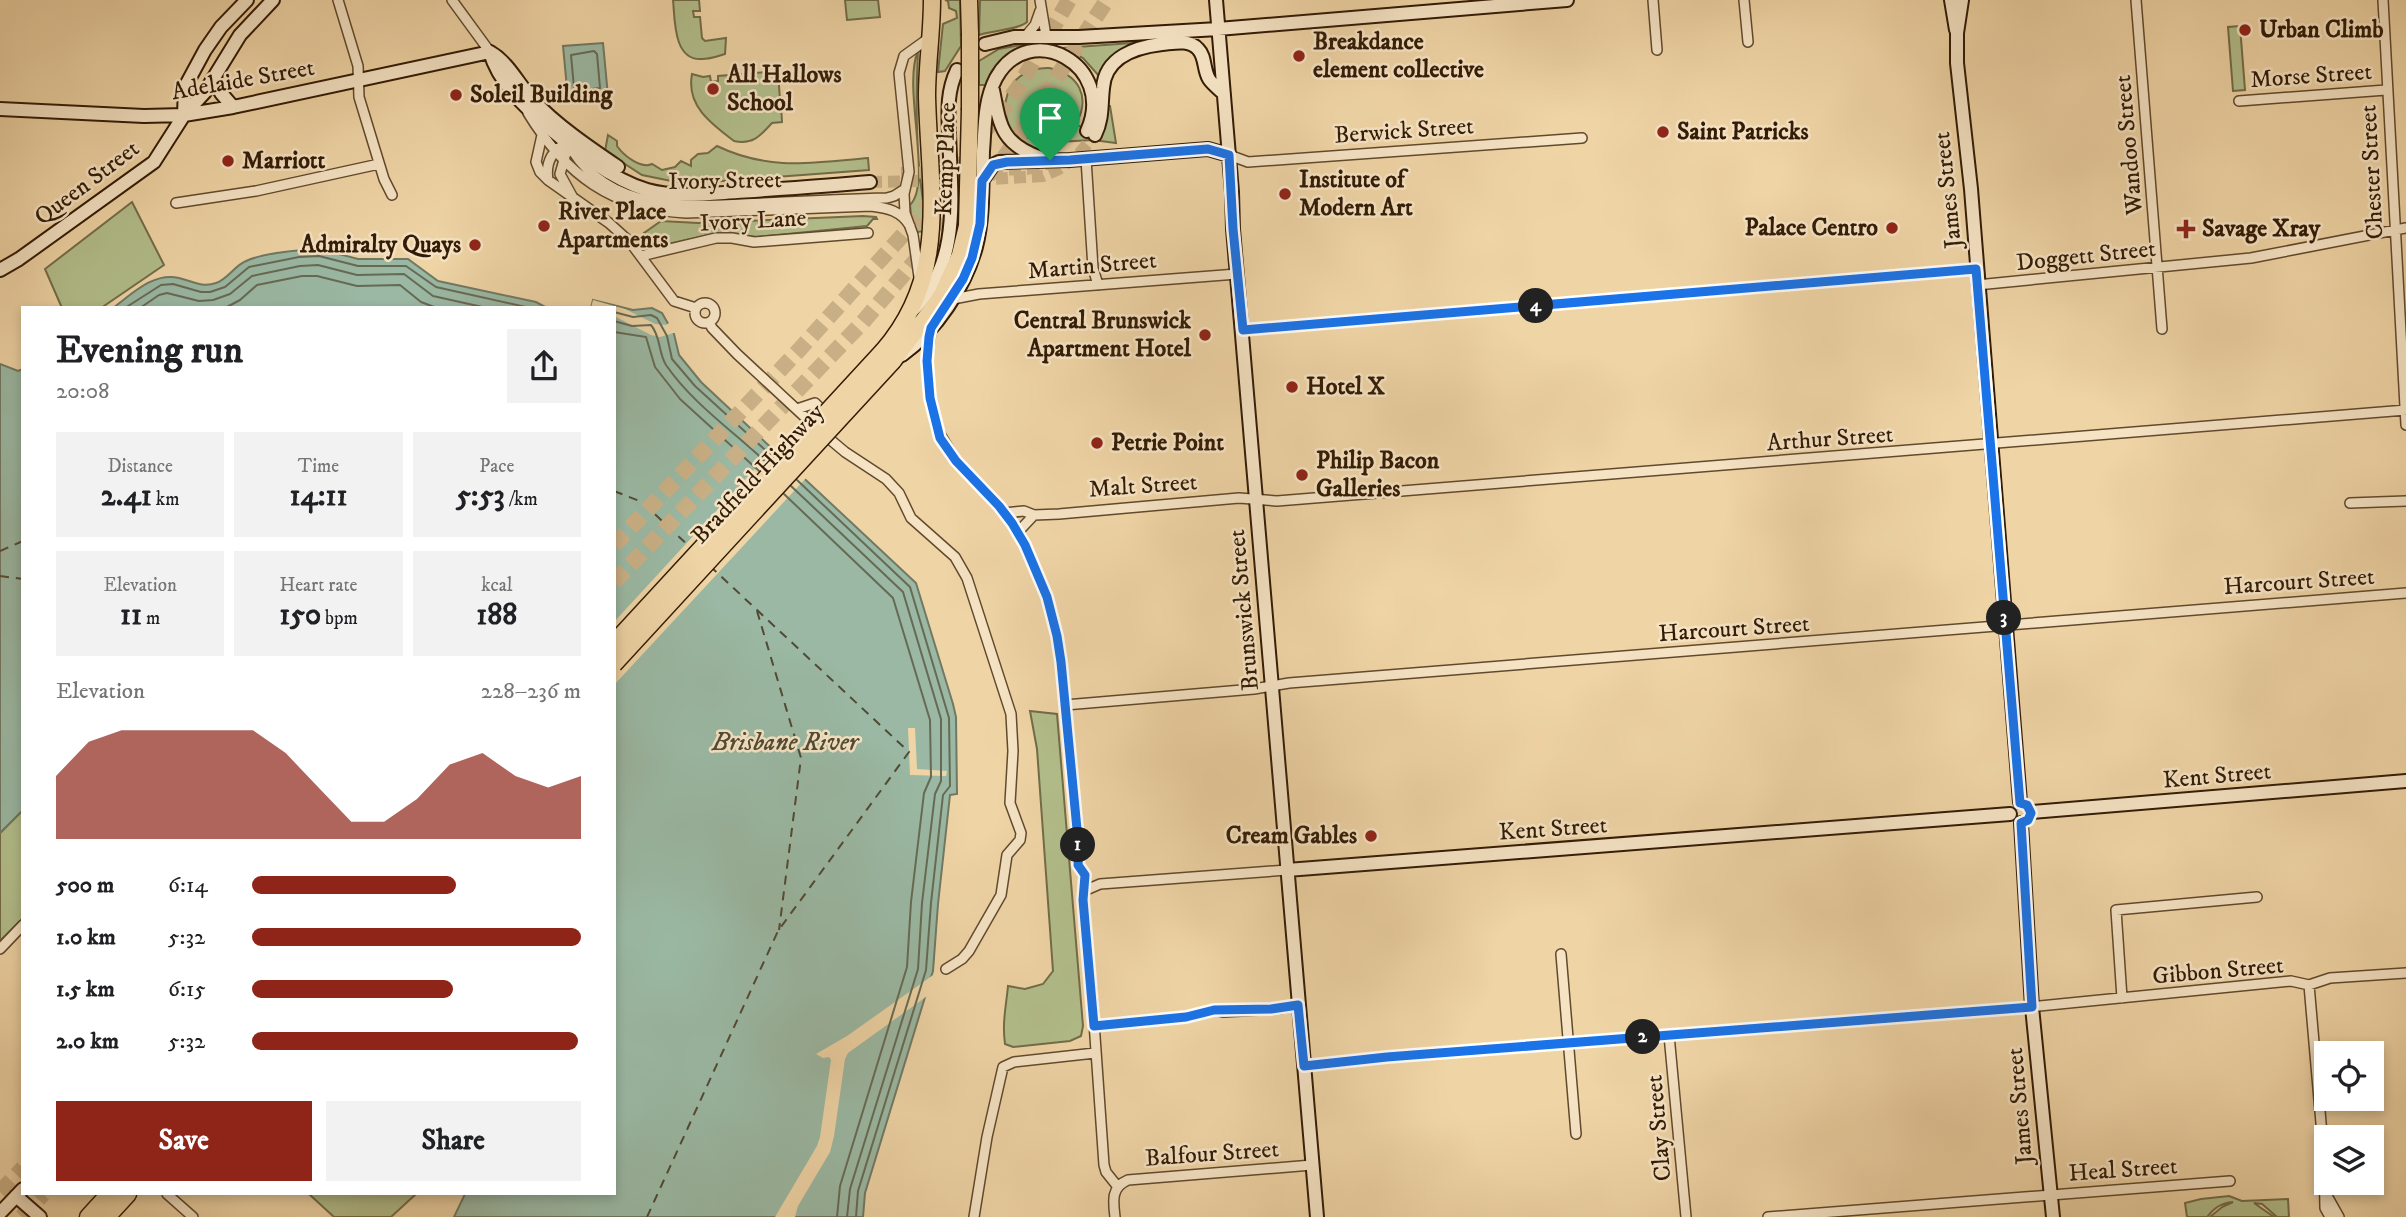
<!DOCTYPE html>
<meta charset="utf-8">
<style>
:root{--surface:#fff;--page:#f2f2f2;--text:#202124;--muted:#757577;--accent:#8f2418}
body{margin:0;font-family:"IM FELL DW Pica",serif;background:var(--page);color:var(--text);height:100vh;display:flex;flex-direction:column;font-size:26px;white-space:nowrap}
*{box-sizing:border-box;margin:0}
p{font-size:23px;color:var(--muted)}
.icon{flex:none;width:38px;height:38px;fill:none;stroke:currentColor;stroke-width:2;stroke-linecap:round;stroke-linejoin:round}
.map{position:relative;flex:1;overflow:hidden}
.drawer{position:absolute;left:21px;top:306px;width:595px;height:889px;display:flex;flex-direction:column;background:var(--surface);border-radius:0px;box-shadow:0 4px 10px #0003}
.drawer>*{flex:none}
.controls{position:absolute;left:2314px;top:1041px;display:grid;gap:14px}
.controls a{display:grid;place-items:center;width:70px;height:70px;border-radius:0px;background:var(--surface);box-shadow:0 4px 10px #0003;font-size:35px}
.pin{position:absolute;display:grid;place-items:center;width:60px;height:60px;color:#fff;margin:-72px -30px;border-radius:50% 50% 50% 0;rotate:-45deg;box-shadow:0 0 7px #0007}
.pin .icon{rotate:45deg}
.km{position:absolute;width:35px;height:35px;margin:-18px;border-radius:50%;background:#222;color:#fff;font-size:19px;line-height:35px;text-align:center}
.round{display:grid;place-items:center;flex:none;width:74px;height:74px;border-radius:0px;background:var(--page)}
.overview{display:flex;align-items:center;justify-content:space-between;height:119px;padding:0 35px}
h1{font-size:38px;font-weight:700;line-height:52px}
.metrics{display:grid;grid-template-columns:repeat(3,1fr);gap:10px;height:119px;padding:7px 35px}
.metrics div{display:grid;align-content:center;border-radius:0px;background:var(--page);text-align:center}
.metrics b{font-size:30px;font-weight:700}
.metrics small{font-size:19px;font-weight:400}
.metrics p{font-size:19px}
.chart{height:196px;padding:14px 35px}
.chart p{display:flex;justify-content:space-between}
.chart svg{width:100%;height:126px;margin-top:7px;fill:var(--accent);opacity:.7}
.action{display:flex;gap:14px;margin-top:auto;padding:14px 35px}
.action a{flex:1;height:80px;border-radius:0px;background:var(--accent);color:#fff;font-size:28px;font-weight:700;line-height:80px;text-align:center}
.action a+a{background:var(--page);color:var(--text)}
ul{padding:0 35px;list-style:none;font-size:23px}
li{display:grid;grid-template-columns:112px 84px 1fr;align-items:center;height:52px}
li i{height:18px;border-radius:9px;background:var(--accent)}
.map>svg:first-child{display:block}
</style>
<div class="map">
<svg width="2406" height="1217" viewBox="0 0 2406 1217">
<rect width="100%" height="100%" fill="#efd4a5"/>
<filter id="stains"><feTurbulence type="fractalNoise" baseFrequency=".00286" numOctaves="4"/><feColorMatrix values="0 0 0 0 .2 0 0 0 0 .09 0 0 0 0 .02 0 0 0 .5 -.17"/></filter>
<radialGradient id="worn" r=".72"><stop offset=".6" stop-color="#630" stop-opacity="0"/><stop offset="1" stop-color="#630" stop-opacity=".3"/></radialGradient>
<!-- green -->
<path fill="#b2be8b" stroke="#726c48" stroke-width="2" d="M673,0H699L700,11H693L694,17H700L702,38L705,41L726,38L725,54C718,56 710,59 702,59C673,61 675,19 673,0Z
M845,0H878L880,17L847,20Z
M945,0H960L961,46L945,71L938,72L943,24L957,18L956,11L949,8L948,1Z
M980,0H1027V22C1018,30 993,30 979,35Z
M2240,26L2245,90L2233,91L2228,27Z
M1132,43L1109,59L1099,76L1083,58L1063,48Z
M1027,44V48L987,85H979V61L999,49Z
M918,51C916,92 916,136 920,177C922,196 925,212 926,231L917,232L911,215L910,205C933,183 902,86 918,51Z
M1049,68C1079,74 1091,97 1076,124L1100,138L1106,124L1108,106H1110L1116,143L1093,140L1057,142L1044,129L1048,125L1045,124L1043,126L1023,119L1018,134L1042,143L1052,150C996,159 985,67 1049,68Z
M778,71L780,100H777V105H781L782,122L772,123C760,136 753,145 734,141C710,123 686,105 692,74L703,77L710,76L711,82L718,81V76Z
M608,135L617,141V146C624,156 641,169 652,164L662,170L675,167L681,161L691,166V160L698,154L708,153L717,146C769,171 812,163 868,158L869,170L709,182H676L642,175L605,151Z
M132,202L164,265L101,308H62L45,269Z
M863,216L876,217L877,219H873L867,226L757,237L717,233L668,244L647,237L644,233L661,221L698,223Z
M1030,711L1057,714L1083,1026L1081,1036L1070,1041L1013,1047L1005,1044C1002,1023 1006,1007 1008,986L1025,989L1043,984L1053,971L1037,749Z
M23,810V918L0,941V833Z
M309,1194H416L391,1217H334Z
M2229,1196L2242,1201L2288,1199L2289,1217H2277L2262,1204L2254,1203L2274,1217H2210L2222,1207L2233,1202C2221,1203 2214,1208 2207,1217H2187L2185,1203L2201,1199Z"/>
<!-- water -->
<path fill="#9ab8a3" stroke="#707964" stroke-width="2" d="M603,43L608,96L568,99L563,46Z
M320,249L358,259H408L438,281L536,302L547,308H113C132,294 153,272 179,278C192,281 202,288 216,283C228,279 234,266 246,261C266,252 299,250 320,249Z
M593,300L633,310L652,308L662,313L674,334L679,355L701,382L916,583L953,704L956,717L957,794L950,795L938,904L933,971L865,1193L863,1217H454L465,1194H614V308H591Z
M0,364L18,371L23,369V810L0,833Z"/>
<!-- pier -->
<path fill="#efd4a5" d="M593,300L625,309L655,324L666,325L672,321L677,332L660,337L651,335L614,316V308H591Z
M776,446L808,476L614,685V622Z
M908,728H915L917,769L947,771L946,776L910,775Z
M936,973L930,994L848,1053L845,1059L834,1136L830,1152L798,1206L795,1217H775L817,1146L820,1137L831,1060L829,1057L823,1058L816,1054L847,1036Z"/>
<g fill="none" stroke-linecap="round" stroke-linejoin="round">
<!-- shore -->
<path stroke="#666a54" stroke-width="2" d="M594,51L597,54L600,88L576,91L574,88L571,55Z
M125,308L161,285L173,284L201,292H210L225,287L249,267L299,257L319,256L358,266H406L436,287L530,308
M140,308L159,295L167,293L199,301L213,300L230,294L252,276L300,266L318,265L357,275L404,274L433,296L487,308
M225,308L240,300L257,285L302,276H317L357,286L400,285L421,302L437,308
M614,312L633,317L651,315L657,318L667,336L672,359L695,386L773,457
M614,321L632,326L651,325C661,337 658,352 666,365C692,403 733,431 767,463
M614,332L646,337L655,367L680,399L759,471
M797,480L910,587L949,718L950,786L943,795L931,903L926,970L858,1191L856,1217
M791,486L903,592L941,719V781L935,794L922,903L918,969L850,1189L847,1217
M784,494L893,598L930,720L931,777L924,793L911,902L907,967L840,1186L837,1217"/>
<!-- ferry -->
<path stroke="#514a34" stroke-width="2" stroke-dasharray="9 7" stroke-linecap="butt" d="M614,491L642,502L692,549
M0,551L23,541
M0,576L23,579
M757,611L801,758L779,930
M647,1217L778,931L909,752L711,567"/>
<!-- secondary-tunnel -->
<path stroke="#c9af85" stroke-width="12" stroke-dasharray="12 6" stroke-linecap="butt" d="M901,173L1027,169L1053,162
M870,182L976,180L1043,176L1059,169L1078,155L1095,135"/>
<!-- highway-tunnel -->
<path stroke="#c9af85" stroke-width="16" stroke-dasharray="16 8" stroke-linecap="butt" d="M614,545L800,349L918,218L1018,88L1069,0
M614,582L862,323L1006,155L1107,0
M0,1192L23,1168
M22,1217L43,1194"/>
<!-- street casing -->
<g stroke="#61492d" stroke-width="12">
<path id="street" d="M338,0L358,66L359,97L384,179L392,195
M452,0L490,52
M1040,0L1046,36
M1653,0L1657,50
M1744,0L1748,42
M2136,0L2162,329
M2383,0L2406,425
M1025,37L1035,25L1040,11
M2239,101L2386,90
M528,113C566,175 612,209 686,213L871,206C888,208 901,211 910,226
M542,135L536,162L540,172L548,180L609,223L630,242L674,301L696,308
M567,142L566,153L560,174L572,196
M572,150C614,216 696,206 764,203C805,201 846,199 887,198L894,196L905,189
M1229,155L1248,162L1582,138
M1086,159L1093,268L1098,285
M548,180C545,162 553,147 571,142
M176,203L256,191L379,164
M641,256L716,238H732L754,242L868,233
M919,277L913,235L905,213L904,194L909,172L899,73L904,56L929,38
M1977,285L2251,258L2406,228
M953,299L979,294L1237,274
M695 313a10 10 0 1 1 20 0a10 10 0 1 1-20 0Z
M709,322L712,328L737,354L820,431L845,452L886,479L899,493L911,518L955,557L967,578L1011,714L1013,751L1010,803L1021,833L1020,840L1007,855L1001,895L969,951L962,959L946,969
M931,330L927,361L930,398L937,429L956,461L999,506L1012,523L1025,545L1047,597L1057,636L1061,662L1079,850L1078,865L1085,875L1083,900L1093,1008L1104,1165L1106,1172L1118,1187
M1243,330L1976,269
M797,409L815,403L828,416
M2350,503L2406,501
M1005,513L1024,511L1034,515L1059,514L1239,498L1277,501L2406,410
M1018,532L1034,515
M1065,705L1254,689L1289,683L2406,593
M1084,891L1100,884L1287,870
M0,949L23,925
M1561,954L1576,1134
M2309,985L2324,1157L2325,1208L2330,1217
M2122,998L2116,910L2257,897
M1094,1026L1186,1017L1214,1010L1224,1012L1278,1009L1298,1005
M1669,1035L1686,1217
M1304,1066L1387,1057L2020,1008L2291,981L2309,985L2330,978L2406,973
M167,1194L193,1217
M2326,1194L2339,1217
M974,1217L987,1137L1003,1067L1014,1062L1095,1053
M1115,1217C1113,1201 1111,1187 1128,1180L1312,1165
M1768,1217L2230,1181"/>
</g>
<!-- secondary casing -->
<g stroke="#321b05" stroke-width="16">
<path id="secondary" d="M1216,0L1232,192L1233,229L1317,1217
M1951,0L1956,30
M1962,0L1957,33V63L1971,189L2020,802
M985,44L1014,37H1079L1218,29L1567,0
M490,52C498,82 525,107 548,127C576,151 611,179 647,190C675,198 707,194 737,192C781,189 826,186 870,182
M490,52C509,63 518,84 533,100C556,125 590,148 618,167
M213,78L221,93L233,107
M993,90C1000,127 1002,144 1041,158
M0,109L144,116L184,115L233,107L490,52
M184,115L185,87L205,50L221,27L247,0
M1095,135C1103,119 1101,105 1103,88C1105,57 1136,47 1162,44C1174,43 1189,39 1198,49C1206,57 1203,69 1209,79C1212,84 1219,89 1224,94
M982,181L993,165L999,162L1070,160L1208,149L1229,155
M0,270L19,259L154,162L184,115L205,92L240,35L273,0
M911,312C962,264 951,197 949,133C948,110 947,91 957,70
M902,355C936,331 965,287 976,247C984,216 982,182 983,151C985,127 984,101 996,78C1029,18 1117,65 1087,131
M2031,812L2406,781
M2021,823L2032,1007L2053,1217
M1287,870L2010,814
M16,1196L40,1217
M0,1213L23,1189"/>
</g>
<!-- highway casing -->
<g stroke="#321b05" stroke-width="19">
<path id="highway" d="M969,0L970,34
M883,351C950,274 929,189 927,96C927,64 932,32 932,0
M893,361L941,297L960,255L967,226L970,110
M88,1217L109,1194
M107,1217L128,1194"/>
</g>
<!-- street -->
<use href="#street" stroke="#f5e3c4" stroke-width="9"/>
<!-- secondary -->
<use href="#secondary" stroke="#f5e3c4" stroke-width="12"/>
<!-- highway -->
<use href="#highway" stroke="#efd4a5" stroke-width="16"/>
<!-- highway-bridge casing -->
<g stroke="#321b05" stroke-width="19" stroke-linecap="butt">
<path id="highway-bridge" d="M970,34V110
M614,643L883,351
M614,664L893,361"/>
</g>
<!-- highway-bridge -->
<use href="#highway-bridge" stroke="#efd4a5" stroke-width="16"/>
</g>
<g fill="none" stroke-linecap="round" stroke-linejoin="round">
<!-- route casing -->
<g stroke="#fff" stroke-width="14">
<path id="route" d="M1208,149L1229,155L1233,229L1243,330L1976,269L2020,803L2027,805L2031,813L2028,820L2021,823L2032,1007L1387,1057L1304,1066L1298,1005L1271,1009L1214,1010L1186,1017L1094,1026L1083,900L1085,875L1078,865L1079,850L1061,662L1057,636L1047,597L1025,545L1012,523L999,506L956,461L940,438L930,398L927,361L929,337L931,328L963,279L972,258L980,224L982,181L993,165L1007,162L1070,160Z"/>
</g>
<!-- route -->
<use href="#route" stroke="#1a73e8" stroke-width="9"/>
</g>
<!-- markers -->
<g fill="#8f2418" stroke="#f5e3c4" stroke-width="2.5">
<circle cx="2245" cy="30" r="7"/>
<circle cx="1299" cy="56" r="7"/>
<circle cx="713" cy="89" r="7"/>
<circle cx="456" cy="95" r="7"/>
<circle cx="1663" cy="132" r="7"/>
<circle cx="228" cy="161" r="7"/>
<circle cx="1285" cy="194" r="7"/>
<circle cx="544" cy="226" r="7"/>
<circle cx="1892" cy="228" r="7"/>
<path d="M2182.5 218.5h7v7h7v7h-7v7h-7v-7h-7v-7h7z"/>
<circle cx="475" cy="245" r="7"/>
<circle cx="1205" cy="335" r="7"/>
<circle cx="1292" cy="387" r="7"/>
<circle cx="1097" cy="443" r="7"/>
<circle cx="1302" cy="475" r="7"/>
<circle cx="1371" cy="836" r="7"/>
</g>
<g text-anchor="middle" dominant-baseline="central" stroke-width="5" stroke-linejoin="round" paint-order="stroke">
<!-- poi labels -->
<g font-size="24" font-weight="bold" fill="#321b05" stroke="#f5e3c4" text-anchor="start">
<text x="2259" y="30">Urban Climb</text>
<text x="1313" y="42">Breakdance<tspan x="1313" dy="28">element collective</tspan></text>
<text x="727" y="75">All Hallows<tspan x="727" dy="28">School</tspan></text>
<text x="470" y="95">Soleil Building</text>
<text x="1677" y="132">Saint Patricks</text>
<text x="242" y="161">Marriott</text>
<text x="1299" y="180">Institute of<tspan x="1299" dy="28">Modern Art</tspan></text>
<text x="558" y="212">River Place<tspan x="558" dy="28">Apartments</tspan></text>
<text x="1878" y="228" text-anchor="end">Palace Centro</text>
<text x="2202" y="229">Savage Xray</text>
<text x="461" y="245" text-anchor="end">Admiralty Quays</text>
<text x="1191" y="321" text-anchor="end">Central Brunswick<tspan x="1191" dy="28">Apartment Hotel</tspan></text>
<text x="1306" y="387">Hotel X</text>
<text x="1111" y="443">Petrie Point</text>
<text x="1316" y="461">Philip Bacon<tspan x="1316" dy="28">Galleries</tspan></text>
<text x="1357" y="836" text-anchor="end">Cream Gables</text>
</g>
<!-- street labels -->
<g font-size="24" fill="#321b05" stroke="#f5e3c4">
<text transform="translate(2311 76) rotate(-4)">Morse Street</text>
<text transform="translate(243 80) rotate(-10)">Adelaide Street</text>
<text transform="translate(1404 131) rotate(-4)">Berwick Street</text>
<text transform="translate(2129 145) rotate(-95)">Wandoo Street</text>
<text transform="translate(946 159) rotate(-88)">Kemp Place</text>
<text transform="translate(2372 172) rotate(-93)">Chester Street</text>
<text transform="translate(725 181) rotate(-1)">Ivory Street</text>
<text transform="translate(87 183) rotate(-37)">Queen Street</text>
<text transform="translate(1948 190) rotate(-96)">James Street</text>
<text transform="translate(753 221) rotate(-3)">Ivory Lane</text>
<text transform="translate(2086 256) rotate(-6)">Doggett Street</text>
<text transform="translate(1092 266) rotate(-5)">Martin Street</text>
<text transform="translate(1830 439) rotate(-4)">Arthur Street</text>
<text transform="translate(758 474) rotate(-47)">Bradfield Highway</text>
<text transform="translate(1143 486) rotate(-4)">Malt Street</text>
<text transform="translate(2299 582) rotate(-4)">Harcourt Street</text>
<text transform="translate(1244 610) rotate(-95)">Brunswick Street</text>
<text transform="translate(1734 629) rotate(-4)">Harcourt Street</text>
<text transform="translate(2217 776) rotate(-5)">Kent Street</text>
<text transform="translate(1553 829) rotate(-4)">Kent Street</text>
<text transform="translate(2218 971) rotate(-5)">Gibbon Street</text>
<text transform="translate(2020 1106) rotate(-95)">James Street</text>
<text transform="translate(1659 1128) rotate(-95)">Clay Street</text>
<text transform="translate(1212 1154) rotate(-4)">Balfour Street</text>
<text transform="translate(2123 1170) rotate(-4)">Heal Street</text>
</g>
<!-- water labels -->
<g font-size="26" font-style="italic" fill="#514a34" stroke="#f5e3c4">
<text x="785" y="742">Brisbane River</text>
</g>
</g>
<rect width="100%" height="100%" filter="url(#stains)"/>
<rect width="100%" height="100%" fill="url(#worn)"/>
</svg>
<div class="controls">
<a><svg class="icon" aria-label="locate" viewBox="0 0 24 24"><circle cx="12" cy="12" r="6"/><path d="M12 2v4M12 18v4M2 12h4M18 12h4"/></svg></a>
<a><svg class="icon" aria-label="layers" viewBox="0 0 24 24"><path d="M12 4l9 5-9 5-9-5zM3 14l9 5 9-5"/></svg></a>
</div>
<div class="pin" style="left:1050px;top:160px;background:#1e9e55"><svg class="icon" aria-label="arrive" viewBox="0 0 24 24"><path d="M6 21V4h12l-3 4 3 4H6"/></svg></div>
<b class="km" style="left:1078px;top:845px">1</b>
<b class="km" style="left:1643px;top:1037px">2</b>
<b class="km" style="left:2004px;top:618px">3</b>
<b class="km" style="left:1536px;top:306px">4</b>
<section class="drawer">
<div class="overview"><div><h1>Evening run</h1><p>20:08</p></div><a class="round"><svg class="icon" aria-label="share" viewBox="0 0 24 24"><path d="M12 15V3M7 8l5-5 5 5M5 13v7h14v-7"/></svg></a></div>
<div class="metrics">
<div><p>Distance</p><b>2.41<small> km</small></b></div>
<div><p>Time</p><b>14:11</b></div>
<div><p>Pace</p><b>5:53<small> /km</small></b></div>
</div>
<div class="metrics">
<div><p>Elevation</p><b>11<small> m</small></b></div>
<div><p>Heart rate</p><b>150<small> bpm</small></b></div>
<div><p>kcal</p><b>188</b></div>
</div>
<div class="chart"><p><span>Elevation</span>228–236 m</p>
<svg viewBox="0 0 160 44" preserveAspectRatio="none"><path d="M0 44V22L10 10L20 6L30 6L40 6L50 6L60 6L70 14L80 26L90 38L100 38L110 30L120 18L130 14L140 22L150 26L160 22V44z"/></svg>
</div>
<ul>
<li><b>500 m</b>6:14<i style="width:62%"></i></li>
<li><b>1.0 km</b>5:32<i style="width:100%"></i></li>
<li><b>1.5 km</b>6:15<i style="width:61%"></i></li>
<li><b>2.0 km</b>5:32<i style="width:99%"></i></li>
</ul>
<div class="action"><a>Save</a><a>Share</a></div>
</section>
</div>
